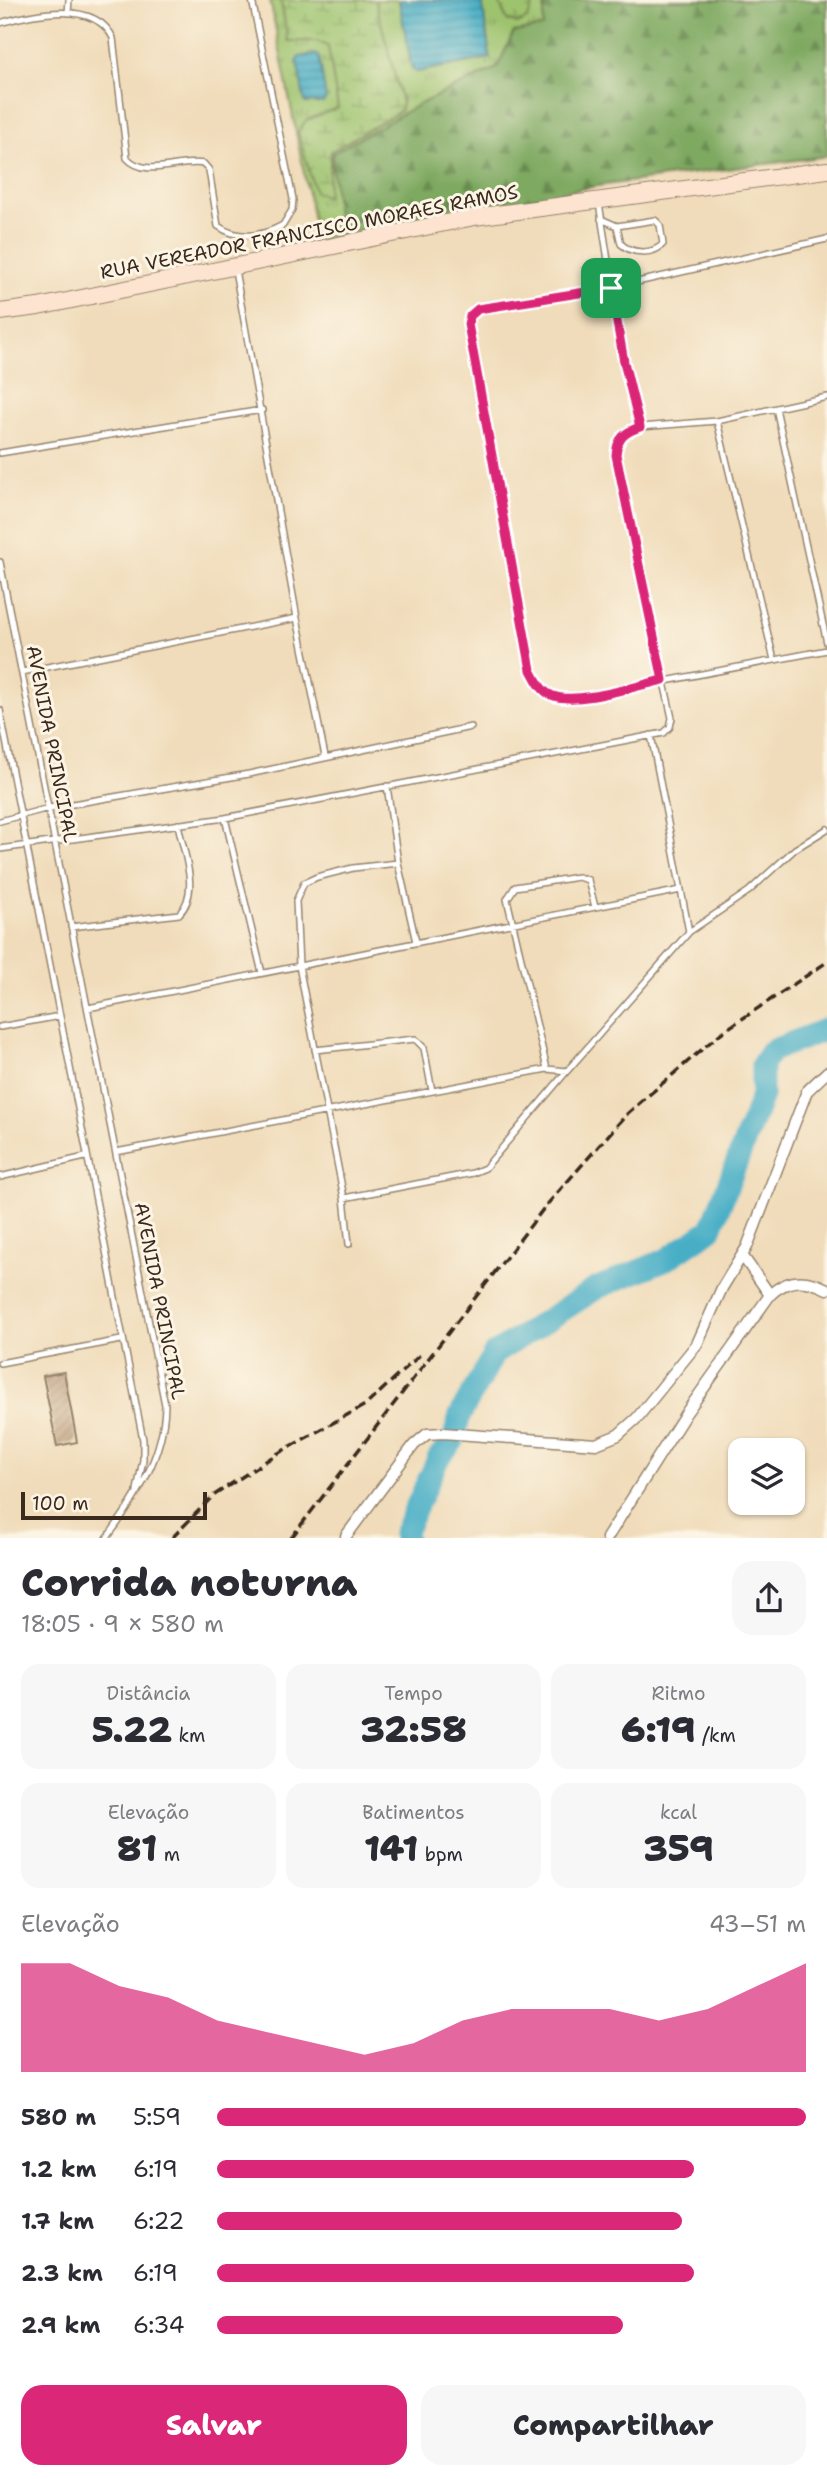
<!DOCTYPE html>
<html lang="pt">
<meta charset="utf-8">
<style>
:root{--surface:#fff;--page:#f7f7f7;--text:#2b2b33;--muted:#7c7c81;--accent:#db2777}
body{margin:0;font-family:"Shantell Sans",sans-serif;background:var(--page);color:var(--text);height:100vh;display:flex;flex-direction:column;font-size:26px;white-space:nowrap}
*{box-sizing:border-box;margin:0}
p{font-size:23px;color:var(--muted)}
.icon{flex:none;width:38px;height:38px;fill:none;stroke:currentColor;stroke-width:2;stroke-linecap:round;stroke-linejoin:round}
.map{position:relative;height:1538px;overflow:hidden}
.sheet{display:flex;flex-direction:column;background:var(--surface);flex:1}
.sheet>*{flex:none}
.tools{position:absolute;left:728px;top:1438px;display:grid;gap:14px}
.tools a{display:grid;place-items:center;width:77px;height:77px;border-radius:14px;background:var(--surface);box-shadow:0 2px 5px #0004;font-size:35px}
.scale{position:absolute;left:21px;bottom:18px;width:186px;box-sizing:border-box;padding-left:7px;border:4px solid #3b2a1e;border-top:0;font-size:19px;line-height:24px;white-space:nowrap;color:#3b2a1e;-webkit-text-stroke:5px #fcf5e5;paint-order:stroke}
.pin{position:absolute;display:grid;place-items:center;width:60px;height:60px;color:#fff;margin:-30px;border-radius:14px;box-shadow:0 4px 10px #0006}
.round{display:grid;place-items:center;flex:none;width:74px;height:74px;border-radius:21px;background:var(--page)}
.overview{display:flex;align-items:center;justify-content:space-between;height:119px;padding:0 21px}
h1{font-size:38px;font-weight:800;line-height:52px}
.stats{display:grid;grid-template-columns:repeat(3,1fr);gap:10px;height:119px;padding:7px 21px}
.stats div{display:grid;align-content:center;border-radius:18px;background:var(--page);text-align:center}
.stats b{font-size:35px;font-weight:800}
.stats small{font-size:19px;font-weight:400}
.stats p{font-size:19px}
.chart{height:196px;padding:14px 21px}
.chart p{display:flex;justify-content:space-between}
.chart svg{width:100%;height:126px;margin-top:7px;fill:var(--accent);opacity:.7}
.button{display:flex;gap:14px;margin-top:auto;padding:14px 21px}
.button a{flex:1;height:80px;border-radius:21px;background:var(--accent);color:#fff;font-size:28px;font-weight:800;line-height:80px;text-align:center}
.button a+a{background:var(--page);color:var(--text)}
ul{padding:0 21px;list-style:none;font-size:23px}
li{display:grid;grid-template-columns:112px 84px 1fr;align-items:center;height:52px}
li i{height:18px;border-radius:9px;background:var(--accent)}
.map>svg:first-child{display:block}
</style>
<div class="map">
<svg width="827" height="1538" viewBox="0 0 827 1538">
<defs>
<pattern id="grass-tufts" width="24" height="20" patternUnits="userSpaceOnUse" patternTransform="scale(1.75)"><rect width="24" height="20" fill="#9ec36e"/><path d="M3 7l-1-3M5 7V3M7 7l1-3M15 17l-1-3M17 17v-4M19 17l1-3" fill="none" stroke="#829f5a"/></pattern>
<pattern id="forest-firs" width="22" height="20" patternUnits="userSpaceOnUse" patternTransform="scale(1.75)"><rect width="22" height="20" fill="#7ea961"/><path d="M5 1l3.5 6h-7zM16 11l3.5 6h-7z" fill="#688a4f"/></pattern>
<pattern id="wetland-marsh" width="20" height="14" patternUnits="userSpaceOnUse" patternTransform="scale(1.75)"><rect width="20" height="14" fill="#9ec36e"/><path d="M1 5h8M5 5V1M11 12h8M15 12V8" fill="none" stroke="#829f5a"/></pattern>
<pattern id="water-rules" width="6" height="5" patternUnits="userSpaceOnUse" patternTransform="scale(1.75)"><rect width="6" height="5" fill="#47aec6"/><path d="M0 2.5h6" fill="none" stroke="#3c8ea0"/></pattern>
<pattern id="building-hatch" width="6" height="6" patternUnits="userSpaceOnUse" patternTransform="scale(1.75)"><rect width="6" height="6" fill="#bf9e7b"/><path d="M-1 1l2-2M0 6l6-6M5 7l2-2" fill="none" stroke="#9c8164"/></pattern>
</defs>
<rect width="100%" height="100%" fill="#fcf5e5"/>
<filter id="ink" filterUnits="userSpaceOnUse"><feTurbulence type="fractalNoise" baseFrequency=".0143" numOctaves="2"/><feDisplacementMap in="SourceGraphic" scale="14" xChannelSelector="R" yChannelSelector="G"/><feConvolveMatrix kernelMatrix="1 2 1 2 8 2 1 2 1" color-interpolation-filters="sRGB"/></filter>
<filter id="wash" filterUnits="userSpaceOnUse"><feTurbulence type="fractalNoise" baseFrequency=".00686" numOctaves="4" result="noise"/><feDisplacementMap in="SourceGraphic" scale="28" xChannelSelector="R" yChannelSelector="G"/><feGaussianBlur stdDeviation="1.57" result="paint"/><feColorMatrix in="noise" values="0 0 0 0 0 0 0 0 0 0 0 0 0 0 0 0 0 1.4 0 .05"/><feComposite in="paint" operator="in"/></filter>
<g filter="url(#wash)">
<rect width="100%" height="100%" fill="#f0dcba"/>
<!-- grass -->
<path fill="url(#grass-tufts)" stroke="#6c7646" stroke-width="2" d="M270,0H281L288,41H317L328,46L338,108L306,120L327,197L331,151L400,111L402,103L375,0H399L412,69L417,72L490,58L482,0H498L507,20L533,6L531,0H545L543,27L514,32L497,68L420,104L333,153L332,164L339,235L317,239Z"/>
<!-- forest -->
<path fill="url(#forest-firs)" stroke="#5c6a40" stroke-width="2" d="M545,0H827V156L597,186L339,235L332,164L333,153L420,104L497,68L514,32L543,27Z"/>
<!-- wetland -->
<path fill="url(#wetland-marsh)" stroke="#6c7646" stroke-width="2" d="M281,0H375L402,103L400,111L331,151L327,197L315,192L298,132L306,120L338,108L328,46L317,41H288Z
M498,0H531L533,6L527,19L517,24L507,20Z"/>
<!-- water -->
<path fill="url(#water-rules)" stroke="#416c72" stroke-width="2" d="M399,0H482L490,58L416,72L412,69Z
M314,54L319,55L326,98L323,103H305L297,62L299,57Z"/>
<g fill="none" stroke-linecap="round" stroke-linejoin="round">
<!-- river -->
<path stroke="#47aec6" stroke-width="23" d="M406,1538L404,1534L439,1457L453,1441L460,1415L494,1354L597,1288L667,1259L711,1229L762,1096V1065L771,1051L827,1029"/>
</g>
<g id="blocks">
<!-- building -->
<path fill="url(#building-hatch)" d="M64,1372L77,1442L57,1446L43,1376Z"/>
</g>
</g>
<g filter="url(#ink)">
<use href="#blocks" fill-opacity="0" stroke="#96836c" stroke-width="2"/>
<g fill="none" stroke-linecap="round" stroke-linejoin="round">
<!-- lane casing -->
<g stroke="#96836c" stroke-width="8">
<path id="lane" d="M68,13L69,0
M0,23C34,13 95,0 113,38L127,158C146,179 179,159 204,164L209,170L218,226C238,240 262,237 283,225L292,210L293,199L252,0
M599,203L624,362L640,427
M601,219L617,226L655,220L660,225L663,244C653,255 632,254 621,244L617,226
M827,239L611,288L478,309L473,312L468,324L531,670C543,692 552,698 577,698L827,650
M235,270L297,618L325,756
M776,408L827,643
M717,421L774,660
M0,453L262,410
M0,562L165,1405C164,1456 137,1497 107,1538
M22,672L297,618
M0,710L143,1440V1460L137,1490
M387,786L398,863L416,942
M225,818L262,973
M0,821L49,808L249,774L471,727
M0,849L225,818L664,733L670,727L672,718L622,494L616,455L621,437L626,431L640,427L717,421L827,397
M71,927L179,914C201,892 183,852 178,824
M689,932L749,891L795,849L827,829
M88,1008L681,890L651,735
M0,1027L60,1016
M315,1050L415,1039L424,1048L432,1091
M547,1069L507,899L515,887L578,877L588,880L595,907
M116,1152L547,1069L567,1071L689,932L681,890
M0,1177L85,1157
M344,1198L473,1173L485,1168L567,1071
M349,1244L344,1198L299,966L296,901L304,883L317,877L353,868L398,863
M0,1363L121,1340"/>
</g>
<!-- street casing -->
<g stroke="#96836c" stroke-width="13">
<path id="street" d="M742,1255L770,1295
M346,1536L414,1445L427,1434L443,1433L596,1444L618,1435L637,1418L697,1344L722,1288L747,1247L807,1091L827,1072
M607,1538L686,1413L770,1295C787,1278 806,1278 827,1289"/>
</g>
<!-- secondary casing -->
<g stroke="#96836c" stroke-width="18">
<path id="secondary" d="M0,312L38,307L474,217L827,170"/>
</g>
<!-- lane -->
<use href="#lane" stroke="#fff" stroke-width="5"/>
<!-- street -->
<use href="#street" stroke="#fff" stroke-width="10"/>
<!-- secondary -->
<use href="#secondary" stroke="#fde4d1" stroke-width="16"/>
<!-- rail -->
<path stroke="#3b2a1e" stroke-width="3.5" stroke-dasharray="10 5" stroke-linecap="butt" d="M172,1538L213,1496L275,1455L367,1404L421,1354
M291,1538L544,1208L628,1113L721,1033L827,962"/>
</g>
</g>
<g fill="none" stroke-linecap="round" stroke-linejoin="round" filter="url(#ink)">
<!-- route casing -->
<g stroke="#fff" stroke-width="14">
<path id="route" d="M611,288L624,362L640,427C625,432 617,438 616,455L663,680C635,686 576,706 551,695C541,691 536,679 531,670L468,324L470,316L478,309Z"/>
</g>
<!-- route -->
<use href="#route" stroke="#db2777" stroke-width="9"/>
</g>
<g text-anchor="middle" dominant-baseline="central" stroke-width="6" stroke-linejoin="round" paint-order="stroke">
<!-- street labels -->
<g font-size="19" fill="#3b2a1e" stroke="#fcf5e5">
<text transform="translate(309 232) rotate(-11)">RUA VEREADOR FRANCISCO MORAES RAMOS</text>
<text transform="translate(52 744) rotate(79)">AVENIDA PRINCIPAL</text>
<text transform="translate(160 1301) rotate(79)">AVENIDA PRINCIPAL</text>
</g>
</g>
</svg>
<div class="tools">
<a><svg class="icon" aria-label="layers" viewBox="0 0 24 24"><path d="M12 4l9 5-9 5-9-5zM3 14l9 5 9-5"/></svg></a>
</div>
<div class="scale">100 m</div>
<div class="pin" style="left:611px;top:288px;background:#1e9e55"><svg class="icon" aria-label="arrive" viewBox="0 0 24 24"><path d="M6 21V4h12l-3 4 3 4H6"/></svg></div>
</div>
<section class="sheet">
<div class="overview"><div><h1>Corrida noturna</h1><p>18:05 · 9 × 580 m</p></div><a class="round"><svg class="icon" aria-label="share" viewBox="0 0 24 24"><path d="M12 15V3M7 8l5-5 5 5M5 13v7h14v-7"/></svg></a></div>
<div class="stats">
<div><p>Distância</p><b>5.22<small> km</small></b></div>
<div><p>Tempo</p><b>32:58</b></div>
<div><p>Ritmo</p><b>6:19<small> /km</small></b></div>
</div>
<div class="stats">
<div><p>Elevação</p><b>81<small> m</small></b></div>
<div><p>Batimentos</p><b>141<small> bpm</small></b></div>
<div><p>kcal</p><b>359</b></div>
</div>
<div class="chart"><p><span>Elevação</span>43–51 m</p>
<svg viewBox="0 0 160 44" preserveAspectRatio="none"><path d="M0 44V6L10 6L20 14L30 18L40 26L50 30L60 34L70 38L80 34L90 26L100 22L110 22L120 22L130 26L140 22L150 14L160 6V44z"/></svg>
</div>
<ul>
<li><b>580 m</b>5:59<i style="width:100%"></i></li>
<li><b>1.2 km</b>6:19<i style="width:81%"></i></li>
<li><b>1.7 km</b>6:22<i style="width:79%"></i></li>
<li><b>2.3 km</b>6:19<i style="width:81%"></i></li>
<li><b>2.9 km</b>6:34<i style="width:69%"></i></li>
</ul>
<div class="button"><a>Salvar</a><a>Compartilhar</a></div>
</section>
